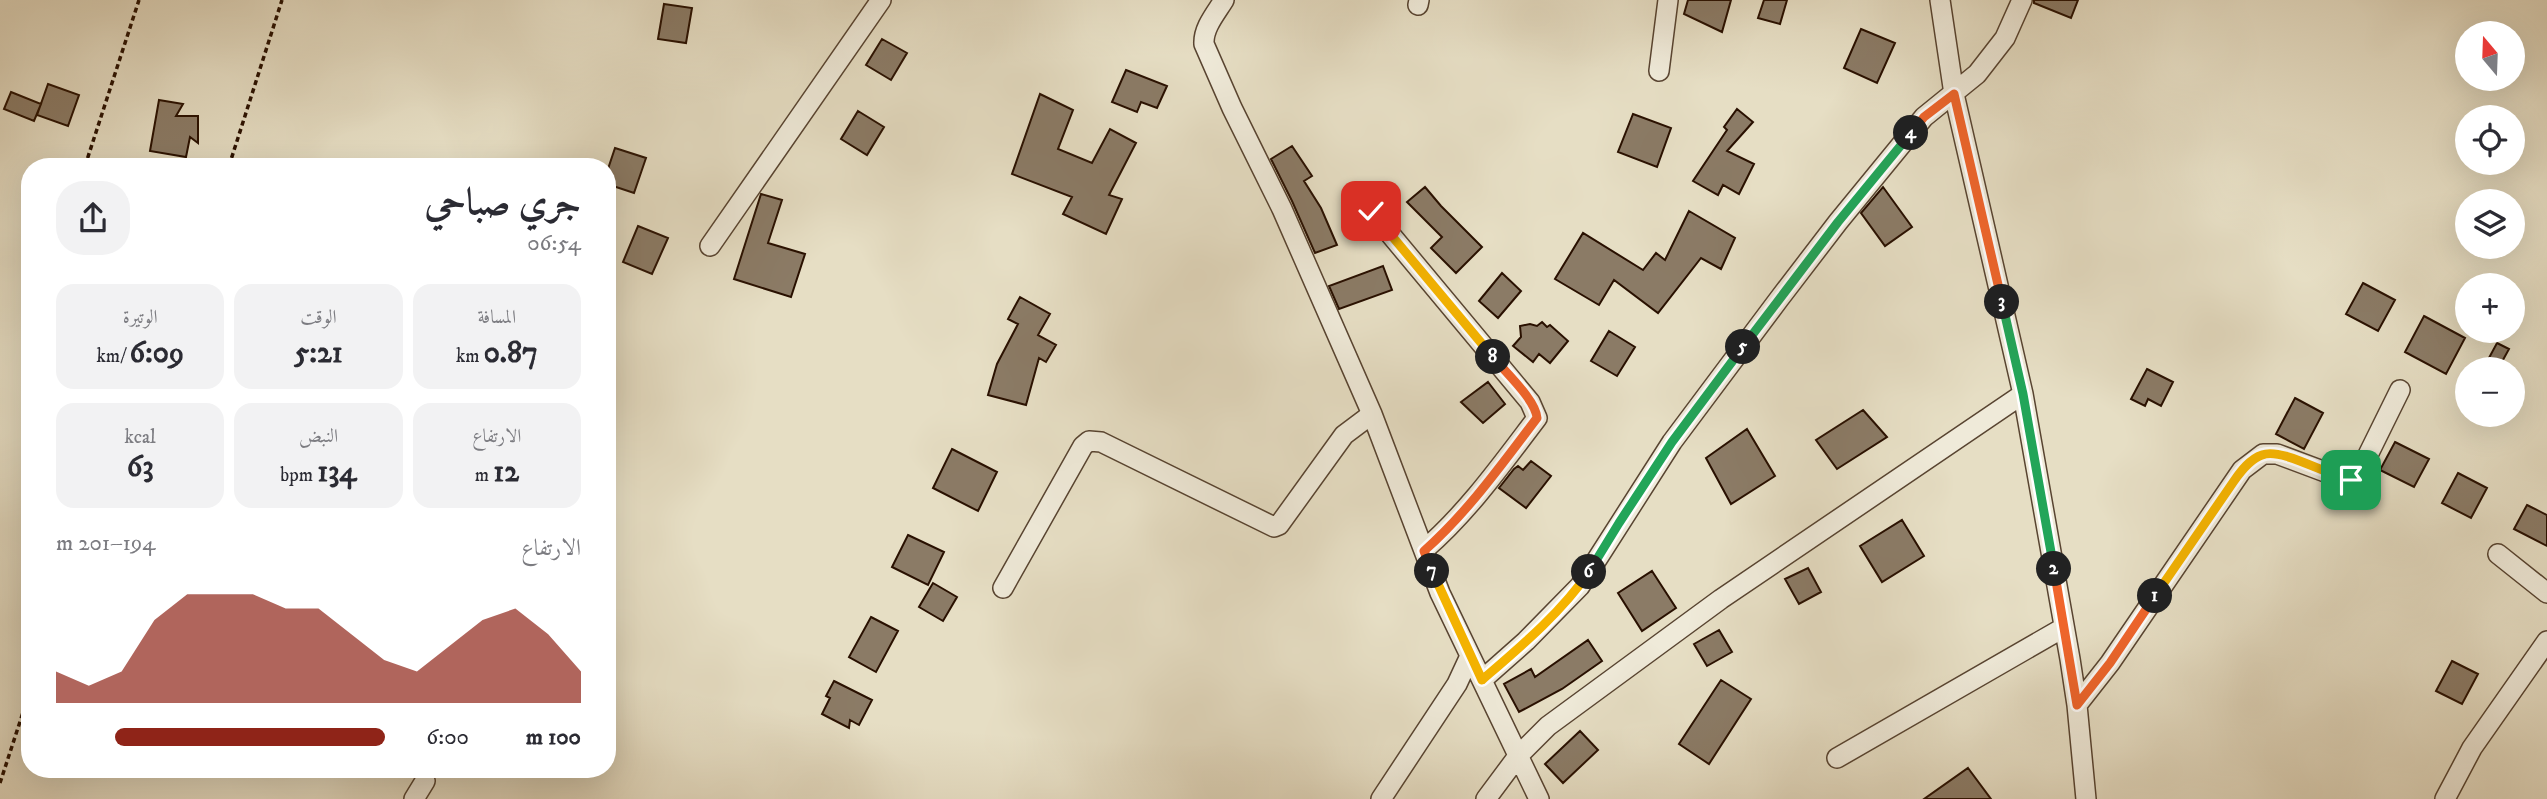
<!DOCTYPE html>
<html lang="ar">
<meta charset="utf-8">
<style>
:root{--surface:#fff;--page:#f2f2f3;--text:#2b2b33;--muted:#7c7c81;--accent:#8f2418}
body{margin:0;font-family:"IM FELL DW Pica",Amiri,serif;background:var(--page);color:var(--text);direction:rtl;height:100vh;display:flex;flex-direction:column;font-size:26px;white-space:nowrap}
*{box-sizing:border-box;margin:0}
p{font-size:23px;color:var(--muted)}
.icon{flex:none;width:38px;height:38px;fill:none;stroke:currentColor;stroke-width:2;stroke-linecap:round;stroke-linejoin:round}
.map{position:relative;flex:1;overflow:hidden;direction:ltr}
.side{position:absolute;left:21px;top:158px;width:595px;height:620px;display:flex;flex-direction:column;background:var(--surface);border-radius:28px;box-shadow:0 7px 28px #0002;direction:rtl}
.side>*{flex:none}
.needle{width:46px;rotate:341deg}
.tools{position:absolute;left:2455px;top:21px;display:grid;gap:14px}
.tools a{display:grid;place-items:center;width:70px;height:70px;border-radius:50%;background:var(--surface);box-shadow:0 7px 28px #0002;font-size:35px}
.pin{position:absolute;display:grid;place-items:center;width:60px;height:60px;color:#fff;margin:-30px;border-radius:14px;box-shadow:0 4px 10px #0006}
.km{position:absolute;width:35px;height:35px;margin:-18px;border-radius:50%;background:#222;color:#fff;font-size:19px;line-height:35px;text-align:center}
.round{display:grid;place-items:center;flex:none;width:74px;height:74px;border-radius:28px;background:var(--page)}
.summary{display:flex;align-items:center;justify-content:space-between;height:119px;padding:0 35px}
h1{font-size:38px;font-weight:800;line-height:52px}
.figures{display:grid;grid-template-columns:repeat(3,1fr);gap:10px;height:119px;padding:7px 35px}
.figures div{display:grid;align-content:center;border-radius:18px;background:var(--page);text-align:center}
.figures b{font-size:30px;font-weight:800}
.figures small{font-size:19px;font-weight:400}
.figures p{font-size:19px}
.chart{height:196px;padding:14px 35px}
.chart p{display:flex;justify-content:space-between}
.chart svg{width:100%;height:126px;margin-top:7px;fill:var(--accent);opacity:.7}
ul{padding:0 35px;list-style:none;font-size:23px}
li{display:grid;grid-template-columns:112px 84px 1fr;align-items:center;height:52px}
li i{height:18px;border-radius:9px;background:var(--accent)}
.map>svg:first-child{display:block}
</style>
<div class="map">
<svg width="2547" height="799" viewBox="0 0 2547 799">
<rect width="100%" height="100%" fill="#e6dec4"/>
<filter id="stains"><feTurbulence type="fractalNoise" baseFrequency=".00286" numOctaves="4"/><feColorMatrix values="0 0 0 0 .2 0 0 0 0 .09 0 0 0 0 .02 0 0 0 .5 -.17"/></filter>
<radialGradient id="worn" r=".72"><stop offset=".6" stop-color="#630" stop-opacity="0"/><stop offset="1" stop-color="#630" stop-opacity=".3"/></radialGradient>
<!-- building -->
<path fill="#8b7b66" stroke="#291000" stroke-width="2" d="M1688,0H1731L1722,32L1684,14Z
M1764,0H1787L1780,24L1758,18Z
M2034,0H2078L2071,18L2034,3Z
M664,4L692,8L686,43L658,39Z
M1861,29L1895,43L1877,83L1844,68Z
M882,39L907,53L891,80L866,65Z
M1126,70L1167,86L1157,108L1141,102L1137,112L1112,102Z
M48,84L79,95L68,126L37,115Z
M11,92L41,104L34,121L4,109Z
M1040,94L1073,110L1058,149L1092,163L1110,129L1136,143L1109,195L1122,199L1106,234L1063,214L1072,197L1012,174Z
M159,100L183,104L176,116H198V143L190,137L186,157L150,151Z
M1737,109L1753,122L1727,151L1754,164L1739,194L1723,185L1718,195L1693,181L1727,130L1724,127Z
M858,111L884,127L867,155L841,139Z
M1633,114L1671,128L1657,167L1618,152Z
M1292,146L1312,176L1304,181L1321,208L1337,245L1315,253L1292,201L1271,159Z
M615,148L646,158L634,193L607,184V172Z
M1425,187L1441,206L1482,247L1456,273L1431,248L1442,237L1407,202Z
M1883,187L1912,227L1885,246L1861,213Z
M761,194L782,200L768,243L805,254L791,297L734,279Z
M1689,211L1735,238L1721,269L1701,258L1658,313L1614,280L1599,305L1555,279L1583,233L1643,270L1656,253L1665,260Z
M638,226L668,238L652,274L623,262Z
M1383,266L1392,290L1339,309L1329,286Z
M1502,273L1521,291L1498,318L1479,301Z
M2363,283L2395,300L2378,331L2346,314Z
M1020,297L1050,314L1038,335L1056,345L1046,362L1039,358L1026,405L988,395L997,364L1018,324L1008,319Z
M2424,316L2465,338L2446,374L2405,352Z
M1542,322L1547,327L1550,325L1568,341L1550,363L1539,354L1533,362L1513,346L1521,337L1520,326L1530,324L1537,326Z
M1609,331L1635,347L1617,376L1591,361Z
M2497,343L2509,349L2498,369H2483Z
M2147,369L2173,382L2161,406L2148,399L2145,406L2131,399Z
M1488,382L1505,404L1483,423L1461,402Z
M2295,398L2323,413L2304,449L2276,434Z
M1863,410L1887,437L1837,469L1816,440Z
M1747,429L1775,476L1731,504L1706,458Z
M2395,442L2429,459L2414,487L2380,470Z
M952,449L997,472L978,511L933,488Z
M1531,461L1551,476L1526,508L1499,488L1514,469L1518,466L1523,470Z
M2458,473L2487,488L2471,518L2442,503Z
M2527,505L2547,515V546L2514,529Z
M1902,520L1924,556L1882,582L1860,546Z
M908,535L944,552L928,585L892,567Z
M1808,568L1821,592L1799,604L1785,579Z
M1652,571L1676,608L1642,631L1618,593Z
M933,583L957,597L943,621L919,607Z
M871,617L898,631L876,672L849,657Z
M1719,630L1732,652L1707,666L1694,644Z
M1588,640L1602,661L1562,689L1519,712L1504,684L1531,669L1535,677Z
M2452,661L2478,674L2462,704L2436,691Z
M1721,680L1751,699L1709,764L1679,744Z
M834,681L872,700L859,725L850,720L849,728L822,714L830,698L826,696Z
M1580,731L1598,750L1563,783L1545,764Z
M1968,768L1991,799H1924Z"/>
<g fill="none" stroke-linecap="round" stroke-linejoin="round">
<!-- minor casing -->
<g stroke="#584431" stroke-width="22">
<path id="minor" d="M1224,0C1216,13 1203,28 1204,44L1232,108L1282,209L1372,414L1440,593L1539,799
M1940,0L1954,94L2023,394L2070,659L2077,705L2086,799
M1418,5L1419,0
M1659,71L1668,0
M1371,211L1530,402L1537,418C1502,464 1468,512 1424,550
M710,246L881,0
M2498,554L2547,593
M1003,588L1083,446L1089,441L1101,442L1274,527L1279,525L1344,435L1372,414
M1482,680L1526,641L1580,586L1672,442L1779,299L1838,222L1924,117L1977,74L2005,38L2022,0
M2077,705L2110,663L2242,470L2263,454H2277L2344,479L2354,478L2364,463L2400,390
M1837,758L2063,628
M414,799L425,781
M1381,799L1457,684L1470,656
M1486,799L1518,756L1548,726L1721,599L2023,394
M2445,799L2472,748L2547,641"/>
</g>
<!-- path -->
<path stroke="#291000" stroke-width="3.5" stroke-dasharray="5 3.5" stroke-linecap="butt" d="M85,166L139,0
M229,166L282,0
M30,344L27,354L26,379L30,382
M0,783L30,691"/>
<!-- minor -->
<use href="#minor" stroke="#efead9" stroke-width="19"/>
</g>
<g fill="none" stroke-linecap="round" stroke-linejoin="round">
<!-- split-1 casing -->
<g stroke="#fff" stroke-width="14">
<path id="split-1" d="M2155,596L2234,481C2241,471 2250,459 2262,455C2282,447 2328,476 2351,480"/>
</g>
<!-- split-2 casing -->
<g stroke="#fff" stroke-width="14">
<path id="split-2" d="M2054,569L2077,705L2110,663L2155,596"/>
</g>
<!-- split-3 casing -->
<g stroke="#fff" stroke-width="14">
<path id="split-3" d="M2002,302L2023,394L2054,569"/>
</g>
<!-- split-4 casing -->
<g stroke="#fff" stroke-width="14">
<path id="split-4" d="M1911,133L1924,117L1954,94L2002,302"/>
</g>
<!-- split-5 casing -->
<g stroke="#fff" stroke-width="14">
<path id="split-5" d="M1743,347L1838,222L1911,133"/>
</g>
<!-- split-6 casing -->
<g stroke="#fff" stroke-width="14">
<path id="split-6" d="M1589,572L1619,523L1672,442L1743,347"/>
</g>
<!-- split-7 casing -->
<g stroke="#fff" stroke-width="14">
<path id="split-7" d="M1432,571L1482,680C1519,648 1561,613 1589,572"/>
</g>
<!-- split-8 casing -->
<g stroke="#fff" stroke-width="14">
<path id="split-8" d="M1432,571L1424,551C1468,512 1502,464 1537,418C1536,400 1505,372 1493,357"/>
</g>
<!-- split-9 casing -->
<g stroke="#fff" stroke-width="14">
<path id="split-9" d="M1371,211L1493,357"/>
</g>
<!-- split-1 -->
<use href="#split-1" stroke="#f5b400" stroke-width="9"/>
<!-- split-2 -->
<use href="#split-2" stroke="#f0652b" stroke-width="9"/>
<!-- split-3 -->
<use href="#split-3" stroke="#22a559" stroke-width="9"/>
<!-- split-4 -->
<use href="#split-4" stroke="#f0652b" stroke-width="9"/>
<!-- split-5 -->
<use href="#split-5" stroke="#22a559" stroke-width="9"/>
<!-- split-6 -->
<use href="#split-6" stroke="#22a559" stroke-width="9"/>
<!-- split-7 -->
<use href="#split-7" stroke="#f5b400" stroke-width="9"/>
<!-- split-8 -->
<use href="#split-8" stroke="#f0652b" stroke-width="9"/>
<!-- split-9 -->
<use href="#split-9" stroke="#f5b400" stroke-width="9"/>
</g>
<rect width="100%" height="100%" filter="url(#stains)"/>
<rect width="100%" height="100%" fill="url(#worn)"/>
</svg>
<div class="tools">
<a><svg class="needle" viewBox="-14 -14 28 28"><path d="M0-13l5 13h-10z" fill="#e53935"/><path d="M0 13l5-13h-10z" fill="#7c7c81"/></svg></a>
<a><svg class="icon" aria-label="locate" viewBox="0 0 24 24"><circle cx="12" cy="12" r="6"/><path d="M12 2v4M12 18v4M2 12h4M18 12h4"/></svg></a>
<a><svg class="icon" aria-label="layers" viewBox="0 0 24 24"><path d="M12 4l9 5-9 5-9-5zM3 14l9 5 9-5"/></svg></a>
<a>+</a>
<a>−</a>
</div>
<div class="pin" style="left:2351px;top:480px;background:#1e9e55"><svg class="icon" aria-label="arrive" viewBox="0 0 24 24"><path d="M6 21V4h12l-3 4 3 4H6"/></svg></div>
<div class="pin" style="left:1371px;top:211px;background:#d93025"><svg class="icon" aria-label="check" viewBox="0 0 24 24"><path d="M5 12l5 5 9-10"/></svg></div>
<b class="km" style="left:2155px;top:596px">1</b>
<b class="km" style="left:2054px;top:569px">2</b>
<b class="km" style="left:2002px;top:302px">3</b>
<b class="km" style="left:1911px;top:133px">4</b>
<b class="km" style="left:1743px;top:347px">5</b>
<b class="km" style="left:1589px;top:572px">6</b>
<b class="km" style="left:1432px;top:571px">7</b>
<b class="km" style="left:1493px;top:357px">8</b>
<section class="side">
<div class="summary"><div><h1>جري صباحي</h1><p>06:54</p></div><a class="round"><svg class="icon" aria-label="share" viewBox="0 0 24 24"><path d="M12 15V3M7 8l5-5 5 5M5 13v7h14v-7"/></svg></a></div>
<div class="figures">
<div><p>المسافة</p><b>0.87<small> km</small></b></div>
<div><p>الوقت</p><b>5:21</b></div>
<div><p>الوتيرة</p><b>6:09<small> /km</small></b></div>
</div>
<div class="figures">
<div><p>الارتفاع</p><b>12<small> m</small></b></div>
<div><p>النبض</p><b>134<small> bpm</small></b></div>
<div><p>kcal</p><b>63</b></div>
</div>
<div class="chart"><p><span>الارتفاع</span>194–201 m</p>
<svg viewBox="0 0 160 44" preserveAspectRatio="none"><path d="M0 44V33L10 38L20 33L30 15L40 6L50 6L60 6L70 11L80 11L90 20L100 29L110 33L120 24L130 15L140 11L150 20L160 33V44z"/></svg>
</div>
<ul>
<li><b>100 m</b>6:00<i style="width:82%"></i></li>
</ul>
</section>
</div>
